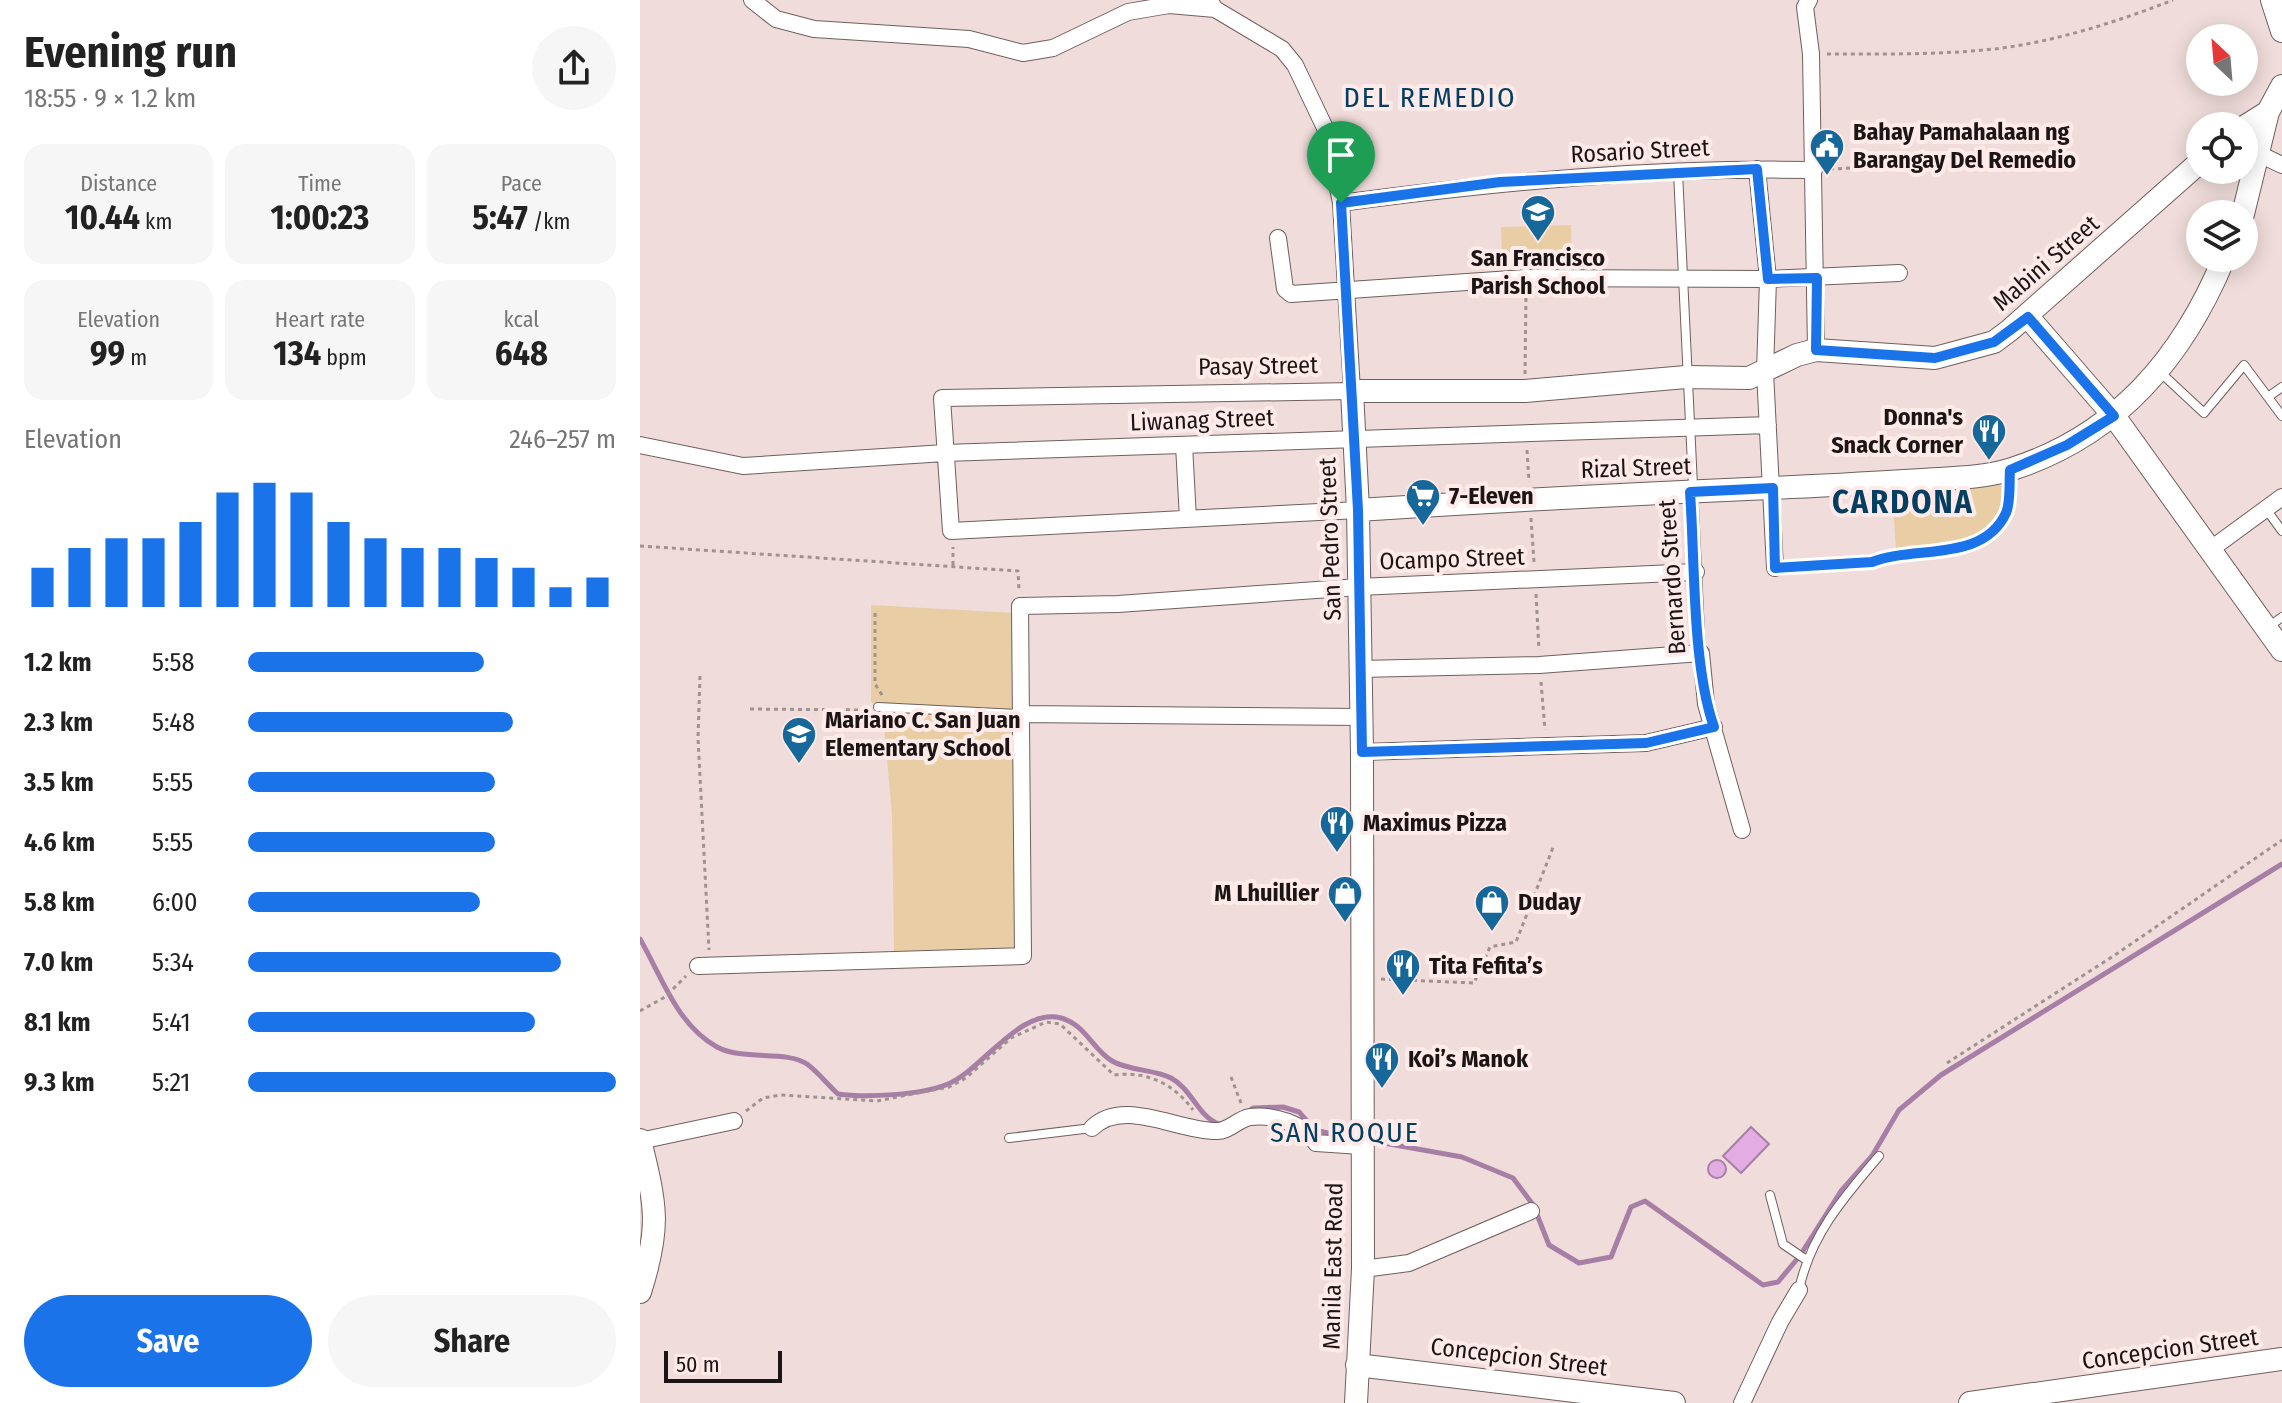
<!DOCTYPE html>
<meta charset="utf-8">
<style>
:root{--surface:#fff;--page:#f6f6f6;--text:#222;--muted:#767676;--accent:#1a73e8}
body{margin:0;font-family:"Fira Sans Condensed",sans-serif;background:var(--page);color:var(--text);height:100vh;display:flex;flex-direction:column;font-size:30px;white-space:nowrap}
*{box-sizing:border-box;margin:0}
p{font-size:26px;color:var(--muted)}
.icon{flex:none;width:44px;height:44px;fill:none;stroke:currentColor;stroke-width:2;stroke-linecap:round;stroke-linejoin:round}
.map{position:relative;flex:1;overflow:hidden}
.side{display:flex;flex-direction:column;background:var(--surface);width:640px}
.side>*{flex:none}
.needle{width:52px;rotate:334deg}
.fabs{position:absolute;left:1546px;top:24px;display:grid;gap:16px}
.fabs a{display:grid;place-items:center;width:72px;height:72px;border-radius:50%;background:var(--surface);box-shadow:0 4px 20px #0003;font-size:40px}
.scale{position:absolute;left:24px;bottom:20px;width:118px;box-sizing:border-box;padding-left:8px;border:4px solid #1c1515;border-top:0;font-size:22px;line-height:28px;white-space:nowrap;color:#1c1515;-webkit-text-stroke:6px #feeae8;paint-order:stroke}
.pin{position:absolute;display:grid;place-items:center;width:68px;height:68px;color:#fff;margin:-82px -34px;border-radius:50% 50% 50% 0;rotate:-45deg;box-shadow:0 0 8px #0007}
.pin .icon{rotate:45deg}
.round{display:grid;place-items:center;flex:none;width:84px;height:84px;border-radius:42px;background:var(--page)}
.overview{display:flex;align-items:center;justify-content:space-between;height:136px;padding:0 24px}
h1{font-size:44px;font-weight:700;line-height:60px}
.metrics{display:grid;grid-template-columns:repeat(3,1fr);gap:12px;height:136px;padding:8px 24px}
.metrics div{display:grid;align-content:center;border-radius:20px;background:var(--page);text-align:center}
.metrics b{font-size:34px;font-weight:700}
.metrics small{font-size:22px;font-weight:400}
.metrics p{font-size:22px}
.chart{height:224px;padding:16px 24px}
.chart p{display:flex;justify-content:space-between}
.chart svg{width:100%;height:144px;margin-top:8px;stroke:var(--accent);stroke-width:6}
.cta{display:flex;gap:16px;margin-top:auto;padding:16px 24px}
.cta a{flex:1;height:92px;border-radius:48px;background:var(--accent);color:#fff;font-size:32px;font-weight:700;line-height:92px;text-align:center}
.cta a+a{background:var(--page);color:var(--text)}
ul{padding:0 24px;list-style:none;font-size:26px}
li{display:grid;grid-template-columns:128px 96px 1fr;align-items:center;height:60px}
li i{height:20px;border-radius:10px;background:var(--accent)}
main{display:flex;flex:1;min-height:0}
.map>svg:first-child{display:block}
</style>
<main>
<section class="side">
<div class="overview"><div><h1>Evening run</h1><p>18:55 · 9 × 1.2 km</p></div><a class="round"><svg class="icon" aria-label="share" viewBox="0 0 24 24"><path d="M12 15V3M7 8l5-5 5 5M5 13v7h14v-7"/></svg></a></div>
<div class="metrics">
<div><p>Distance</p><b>10.44<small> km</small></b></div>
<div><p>Time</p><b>1:00:23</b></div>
<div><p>Pace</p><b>5:47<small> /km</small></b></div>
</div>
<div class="metrics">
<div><p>Elevation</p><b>99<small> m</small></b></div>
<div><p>Heart rate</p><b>134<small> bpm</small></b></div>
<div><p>kcal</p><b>648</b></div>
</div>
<div class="chart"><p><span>Elevation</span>246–257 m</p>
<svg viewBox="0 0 160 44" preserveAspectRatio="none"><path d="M5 44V32M15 44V26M25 44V23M35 44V23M45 44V18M55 44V9M65 44V6M75 44V9M85 44V18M95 44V23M105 44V26M115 44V26M125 44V29M135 44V32M145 44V38M155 44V35"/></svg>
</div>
<ul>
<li><b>1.2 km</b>5:58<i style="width:64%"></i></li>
<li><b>2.3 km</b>5:48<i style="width:72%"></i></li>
<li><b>3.5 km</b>5:55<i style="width:67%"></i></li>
<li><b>4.6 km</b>5:55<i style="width:67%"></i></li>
<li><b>5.8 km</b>6:00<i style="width:63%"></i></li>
<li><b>7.0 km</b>5:34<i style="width:85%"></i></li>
<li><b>8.1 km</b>5:41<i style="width:78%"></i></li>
<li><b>9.3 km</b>5:21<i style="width:100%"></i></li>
</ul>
<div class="cta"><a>Save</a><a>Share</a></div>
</section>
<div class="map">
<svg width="1642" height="1403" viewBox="0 0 1642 1403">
<rect width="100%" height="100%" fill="#f0dddb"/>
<!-- green -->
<path fill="#e9cea5" d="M931,225L932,260L862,262L861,227Z
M1362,485C1361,495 1362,508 1358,516C1343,546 1286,551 1256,549L1252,492Z
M231,605L376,613L380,951L254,953L252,816L243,714L231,701Z"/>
<!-- water -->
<path fill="#e3ade4" stroke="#a77fa6" stroke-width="2" d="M1111,1127L1129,1144L1101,1173L1083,1156Z
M1068 1169a9 9 0 1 1 18 0a9 9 0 1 1-18 0Z"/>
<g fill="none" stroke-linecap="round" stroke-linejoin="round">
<!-- stream -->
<path stroke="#a77fa6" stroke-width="5" d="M0,939C22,977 37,1025 77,1047C103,1061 146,1050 167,1064C178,1072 188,1085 198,1094C226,1098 282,1095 308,1084C342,1070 380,1007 421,1018C446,1025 452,1049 472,1061C489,1071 514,1069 531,1078C552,1089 558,1117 579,1124
M607,1113L613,1108L643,1107L659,1112L675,1130L709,1138
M727,1140L822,1157L873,1178L894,1206
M896,1212L909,1245L939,1263L971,1257L991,1207L1005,1201L1123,1285L1138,1282L1158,1258
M1161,1254L1201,1191L1232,1156L1259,1110L1301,1075L1642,864"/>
<!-- lane casing -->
<g stroke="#6f5f5e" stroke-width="10">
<path id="lane" d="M1038,172L1061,653
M1520,372L1564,413L1604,365L1642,416
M1628,397L1642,387
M1626,509L1642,531
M1134,568L1232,562C1275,545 1341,563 1365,514C1371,503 1369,483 1370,471
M1627,628L1642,617
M238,707L379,714
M369,1138L452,1128
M1130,1195L1143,1244L1165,1259
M1159,1290C1170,1236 1204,1197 1239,1156"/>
</g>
<!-- street casing -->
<g stroke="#6f5f5e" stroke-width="18">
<path id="street" d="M112,0L136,19L174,29L329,39L383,53L413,48L488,12L529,5L575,9
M569,0L575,9L642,49L655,65L686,130L701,203L712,391L302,398L311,531L718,510
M1169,0L1165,7L1171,54L1176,350
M1619,154L1642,165
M1117,169L1128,279L1125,372L1135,568
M701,203C858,182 1016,167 1174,170
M638,238L645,289L651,294L886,278L1128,279L1259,273
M0,445L103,466L305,453L1128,425
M544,445L548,519
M1571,549L1642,497
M720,669L899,665L1061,653L1066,704L1102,830
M379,714L722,717
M722,752L1006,743L1074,727
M58,966L383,956L380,606L478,604L719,587L1056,572
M452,1128C483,1097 537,1131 576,1131C588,1132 598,1119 610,1117C633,1114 664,1124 676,1143L721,1146
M0,1141L94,1121
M723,1269L769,1263L891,1211
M1102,1403L1140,1322L1159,1290"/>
</g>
<!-- secondary casing -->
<g stroke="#6f5f5e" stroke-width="24">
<path id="secondary" d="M1632,0L1642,31
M1604,127L1628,112L1642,86
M1603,214L1628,112
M1388,317L1474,416L1642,650
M718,510C856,501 993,494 1130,488C1181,486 1232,483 1282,480C1311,478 1344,478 1372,469C1478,435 1543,357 1584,258
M0,1140C16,1206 21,1226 0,1292
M717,1365L1034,1403
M716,1403L723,1269L722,752L718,510L712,391H885L1046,377L1109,378L1157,355L1176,350L1295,358L1354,342L1370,330L1560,162
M1330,1403L1642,1359"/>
</g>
<!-- path -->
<path stroke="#a09290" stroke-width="3" stroke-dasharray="4 4" stroke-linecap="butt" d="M1187,54C1242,54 1298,55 1354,49C1414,42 1477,22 1533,0
M1190,169L1302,164
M885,374L886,294
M887,450L889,482
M891,518L894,562
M0,546L378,571L379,590
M313,565V547
M896,594L899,650
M235,613V684L242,695
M60,676L58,738L69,950
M901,682L905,730
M110,709L227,710
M741,979L834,983L850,947L876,942L914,845
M0,1011L25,997L46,976
M1307,1063L1478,953L1642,840
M591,1077L601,1103
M106,1111L123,1098L141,1095L237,1101L309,1087L326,1078L371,1038L406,1022L420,1024L474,1075C507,1071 533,1083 553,1110"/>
<!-- lane -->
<use href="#lane" stroke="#fff" stroke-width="8"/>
<!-- street -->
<use href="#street" stroke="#fff" stroke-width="16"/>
<!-- secondary -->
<use href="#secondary" stroke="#fff" stroke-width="22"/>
</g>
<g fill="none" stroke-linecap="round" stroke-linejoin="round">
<!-- route casing -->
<g stroke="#fff" stroke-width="16">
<path id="route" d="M1117,169L1128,279L1177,278L1176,350L1295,358L1354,342L1388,317L1474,416L1427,445L1370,470C1369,482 1371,502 1366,513C1343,563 1275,545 1232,562L1135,568L1133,488L1050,492C1055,561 1052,665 1074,727L1006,743L722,752L718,510L701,203L860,182Z"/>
</g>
<!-- route -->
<use href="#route" stroke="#1a73e8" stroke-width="10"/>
</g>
<!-- icons -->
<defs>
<g id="civic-pin" transform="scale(1.8)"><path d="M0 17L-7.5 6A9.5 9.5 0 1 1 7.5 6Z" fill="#156899" stroke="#feeae8"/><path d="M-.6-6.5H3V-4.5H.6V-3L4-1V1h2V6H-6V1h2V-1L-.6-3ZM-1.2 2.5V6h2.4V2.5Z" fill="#fff"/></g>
<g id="school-pin" transform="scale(1.8)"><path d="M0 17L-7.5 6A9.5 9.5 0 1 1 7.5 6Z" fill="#156899" stroke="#feeae8"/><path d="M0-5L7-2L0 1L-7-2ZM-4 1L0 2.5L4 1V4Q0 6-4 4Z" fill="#fff"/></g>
<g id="restaurant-pin" transform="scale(1.8)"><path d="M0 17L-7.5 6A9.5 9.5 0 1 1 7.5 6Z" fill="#156899" stroke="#feeae8"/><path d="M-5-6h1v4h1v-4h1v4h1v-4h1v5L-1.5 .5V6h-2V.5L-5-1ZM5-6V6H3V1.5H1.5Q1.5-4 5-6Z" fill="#fff"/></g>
<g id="supermarket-pin" transform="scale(1.8)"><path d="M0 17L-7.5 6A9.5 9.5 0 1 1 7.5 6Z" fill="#156899" stroke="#feeae8"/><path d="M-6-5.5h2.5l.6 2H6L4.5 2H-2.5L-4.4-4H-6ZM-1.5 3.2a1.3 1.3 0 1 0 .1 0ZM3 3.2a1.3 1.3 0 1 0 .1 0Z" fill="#fff"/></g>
<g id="shop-pin" transform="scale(1.8)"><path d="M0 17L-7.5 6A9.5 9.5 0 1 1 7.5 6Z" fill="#156899" stroke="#feeae8"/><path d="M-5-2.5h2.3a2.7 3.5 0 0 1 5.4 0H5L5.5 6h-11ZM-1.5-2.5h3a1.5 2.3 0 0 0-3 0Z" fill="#fff"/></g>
</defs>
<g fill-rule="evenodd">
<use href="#civic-pin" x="1187" y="146"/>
<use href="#school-pin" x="898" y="212"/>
<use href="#restaurant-pin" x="1349" y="431"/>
<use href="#supermarket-pin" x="783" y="496"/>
<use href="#school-pin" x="159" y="734"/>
<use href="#restaurant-pin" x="697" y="823"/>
<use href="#shop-pin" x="705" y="893"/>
<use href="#shop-pin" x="852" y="902"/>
<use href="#restaurant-pin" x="763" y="966"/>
<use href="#restaurant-pin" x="742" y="1059"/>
</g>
<g text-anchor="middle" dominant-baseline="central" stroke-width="8" stroke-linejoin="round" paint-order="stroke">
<!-- poi labels -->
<g font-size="24" font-weight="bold" fill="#1c1515" stroke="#feeae8" text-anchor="start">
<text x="1213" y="132">Bahay Pamahalaan ng<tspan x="1213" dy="28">Barangay Del Remedio</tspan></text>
<text x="898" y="258" text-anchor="middle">San Francisco<tspan x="898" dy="28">Parish School</tspan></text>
<text x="1323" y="417" text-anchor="end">Donna's<tspan x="1323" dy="28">Snack Corner</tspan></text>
<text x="809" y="496">7-Eleven</text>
<text x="185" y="720">Mariano C. San Juan<tspan x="185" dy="28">Elementary School</tspan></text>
<text x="723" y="823">Maximus Pizza</text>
<text x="679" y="893" text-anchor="end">M Lhuillier</text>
<text x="878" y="902">Duday</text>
<text x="789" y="966">Tita Fefita’s</text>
<text x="768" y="1059">Koi’s Manok</text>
</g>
<!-- street labels -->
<g font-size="24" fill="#1c1515" stroke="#feeae8">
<text transform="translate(1000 151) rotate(-3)">Rosario Street</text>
<text transform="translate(1406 263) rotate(-41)">Mabini Street</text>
<text transform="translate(618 366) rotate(-1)">Pasay Street</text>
<text transform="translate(562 420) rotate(-2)">Liwanag Street</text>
<text transform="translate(996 468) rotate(-2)">Rizal Street</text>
<text transform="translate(690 539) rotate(-92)">San Pedro Street</text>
<text transform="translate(812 559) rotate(-2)">Ocampo Street</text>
<text transform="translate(1032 577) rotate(-94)">Bernardo Street</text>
<text transform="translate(693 1266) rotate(-89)">Manila East Road</text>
<text transform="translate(1530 1349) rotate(-8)">Concepcion Street</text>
<text transform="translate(879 1357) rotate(7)">Concepcion Street</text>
</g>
<!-- quarter labels -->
<g font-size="28" letter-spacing="2" fill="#043f61" stroke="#feeae8">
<text x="790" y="97">DEL REMEDIO</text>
<text x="705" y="1132">SAN ROQUE</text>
</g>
<!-- district labels -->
<g font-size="32" font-weight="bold" letter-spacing="2" fill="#043f61" stroke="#feeae8">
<text x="1263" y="502">CARDONA</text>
</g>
</g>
</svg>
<div class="fabs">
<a><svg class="needle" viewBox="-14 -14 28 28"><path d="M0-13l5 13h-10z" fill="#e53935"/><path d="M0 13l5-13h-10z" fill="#767676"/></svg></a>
<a><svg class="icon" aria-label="locate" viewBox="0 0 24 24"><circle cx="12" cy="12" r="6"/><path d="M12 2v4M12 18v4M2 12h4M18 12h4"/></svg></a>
<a><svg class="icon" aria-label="layers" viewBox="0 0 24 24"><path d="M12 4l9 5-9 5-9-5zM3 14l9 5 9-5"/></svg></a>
</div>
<div class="scale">50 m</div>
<div class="pin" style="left:701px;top:203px;background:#1e9e55"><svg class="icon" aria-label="arrive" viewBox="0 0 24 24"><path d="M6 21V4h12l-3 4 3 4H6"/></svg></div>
</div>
</main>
